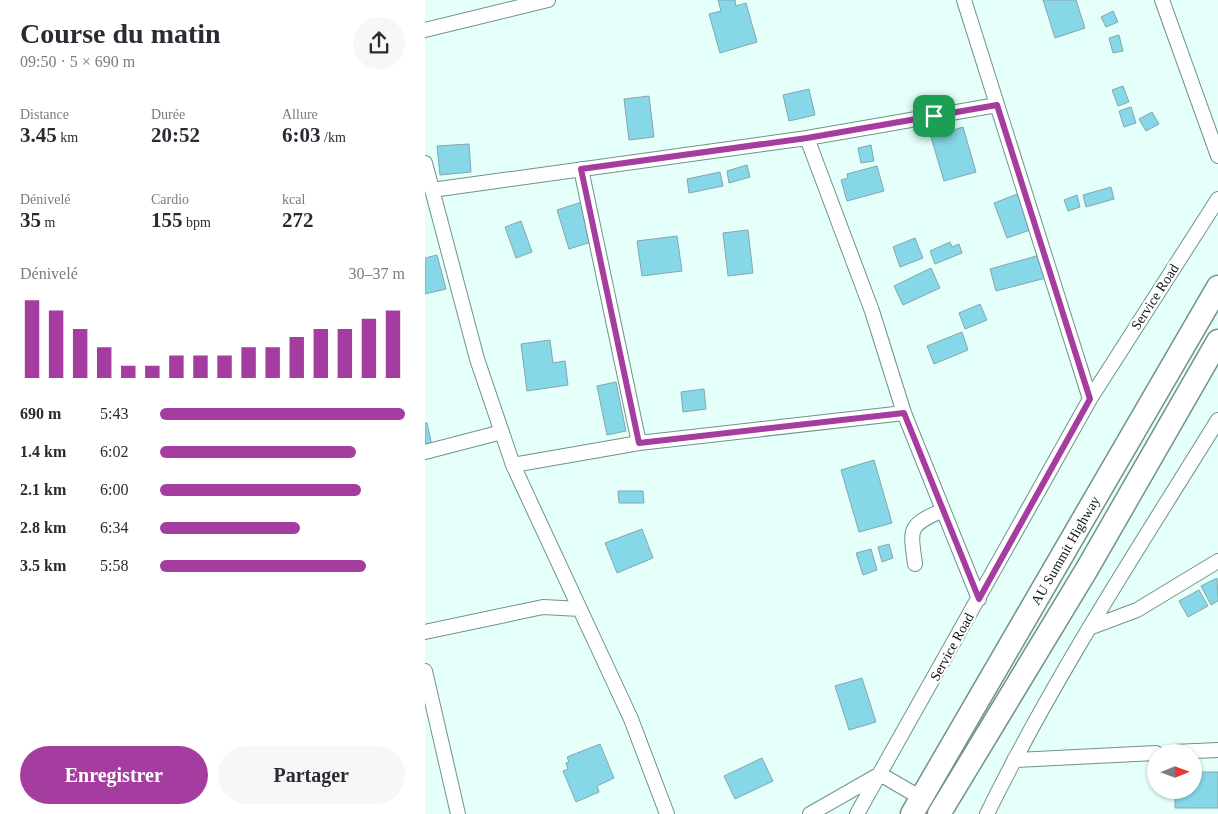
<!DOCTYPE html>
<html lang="fr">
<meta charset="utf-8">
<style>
:root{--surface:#fff;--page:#f7f7f7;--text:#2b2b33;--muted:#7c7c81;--accent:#a53c9f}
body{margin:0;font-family:Georgia,serif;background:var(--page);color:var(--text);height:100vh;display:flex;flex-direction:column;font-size:19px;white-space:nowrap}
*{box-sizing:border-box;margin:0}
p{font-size:16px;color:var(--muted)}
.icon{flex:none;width:28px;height:28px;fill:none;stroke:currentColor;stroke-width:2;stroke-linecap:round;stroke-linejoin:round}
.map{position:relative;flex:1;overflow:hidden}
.panel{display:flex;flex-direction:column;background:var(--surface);width:425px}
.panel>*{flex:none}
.needle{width:32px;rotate:89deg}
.fabs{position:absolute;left:722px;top:744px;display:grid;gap:10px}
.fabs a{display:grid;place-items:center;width:55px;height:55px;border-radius:50%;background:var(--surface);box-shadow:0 1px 4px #0004;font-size:25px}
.pin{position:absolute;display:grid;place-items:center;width:42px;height:42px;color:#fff;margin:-21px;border-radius:10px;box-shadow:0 2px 8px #0006}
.round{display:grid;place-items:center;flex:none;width:52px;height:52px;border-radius:26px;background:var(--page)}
.headline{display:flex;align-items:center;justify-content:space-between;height:85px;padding:0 20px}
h1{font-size:28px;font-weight:800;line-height:38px}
.stats{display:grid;grid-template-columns:repeat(3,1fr);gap:8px;height:85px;padding:5px 20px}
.stats div{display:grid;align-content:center}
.stats b{font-size:21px;font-weight:800}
.stats small{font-size:14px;font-weight:400}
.stats p{font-size:14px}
.chart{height:140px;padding:10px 20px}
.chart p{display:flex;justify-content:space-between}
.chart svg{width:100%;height:90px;margin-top:5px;stroke:var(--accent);stroke-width:6}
.button{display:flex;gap:10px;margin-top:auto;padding:10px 20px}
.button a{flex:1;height:58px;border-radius:30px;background:var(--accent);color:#fff;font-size:20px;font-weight:800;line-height:58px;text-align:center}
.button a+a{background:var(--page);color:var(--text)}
ul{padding:0 20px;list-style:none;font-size:16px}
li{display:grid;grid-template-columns:80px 60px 1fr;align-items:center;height:38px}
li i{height:12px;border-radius:6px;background:var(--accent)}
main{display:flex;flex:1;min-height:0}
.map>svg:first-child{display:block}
</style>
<main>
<section class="panel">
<div class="headline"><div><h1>Course du matin</h1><p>09:50 · 5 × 690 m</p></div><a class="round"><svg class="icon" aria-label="share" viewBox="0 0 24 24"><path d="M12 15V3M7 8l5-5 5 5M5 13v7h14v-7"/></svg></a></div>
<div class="stats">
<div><p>Distance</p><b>3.45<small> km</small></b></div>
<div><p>Durée</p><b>20:52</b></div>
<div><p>Allure</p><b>6:03<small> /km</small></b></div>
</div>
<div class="stats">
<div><p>Dénivelé</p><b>35<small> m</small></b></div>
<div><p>Cardio</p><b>155<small> bpm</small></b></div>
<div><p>kcal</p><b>272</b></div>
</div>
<div class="chart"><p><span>Dénivelé</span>30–37 m</p>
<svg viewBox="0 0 160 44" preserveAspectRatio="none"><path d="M5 44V6M15 44V11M25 44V20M35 44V29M45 44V38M55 44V38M65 44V33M75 44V33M85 44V33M95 44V29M105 44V29M115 44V24M125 44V20M135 44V20M145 44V15M155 44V11"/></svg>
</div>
<ul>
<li><b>690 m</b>5:43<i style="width:100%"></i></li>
<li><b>1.4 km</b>6:02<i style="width:80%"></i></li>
<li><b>2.1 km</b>6:00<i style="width:82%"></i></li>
<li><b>2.8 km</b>6:34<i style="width:57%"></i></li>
<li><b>3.5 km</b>5:58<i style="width:84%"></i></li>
</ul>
<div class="button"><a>Enregistrer</a><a>Partager</a></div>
</section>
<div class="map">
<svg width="793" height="814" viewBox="0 0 793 814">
<rect width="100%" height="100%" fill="#e5fffa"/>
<!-- building -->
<path fill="#86d7e7" stroke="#87a6ac" d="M293,0H310L311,6L321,3L332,42L295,53L284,14L296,11Z
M618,0H651L660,28L630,38Z
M688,11L693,22L681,27L676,17Z
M694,35L698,51L688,53L684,38Z
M698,86L704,102L693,106L687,90Z
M384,89L390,115L364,121L358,95Z
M224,96L229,137L204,140L199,99Z
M706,107L711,123L699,127L694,111Z
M727,112L734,124L721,131L714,119Z
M538,127L551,172L519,181L506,137Z
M44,144L46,172L15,175L12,146Z
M446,145L449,161L436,163L433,148Z
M322,165L325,177L304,183L302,171Z
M452,166L459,191L422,201L416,180L423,178L422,174Z
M295,172L298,186L264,193L262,179Z
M686,187L689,199L661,207L658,195Z
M595,193L608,229L582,238L569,203Z
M652,195L655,207L643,211L639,200Z
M157,202L169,241L144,249L132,210Z
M96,221L107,252L91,258L80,227Z
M323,230L328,273L303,276L298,233Z
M252,236L257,271L217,276L212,241Z
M490,238L498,258L475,267L468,247Z
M525,242L527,247L534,244L537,253L510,264L505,251Z
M12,255L21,289L0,294V258Z
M615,255L621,278L571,291L565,269Z
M506,268L515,288L478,305L469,286Z
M555,304L562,320L540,329L534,313Z
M537,332L543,350L509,364L502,346Z
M125,340L128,363L140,361L143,385L102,391L96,344Z
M191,382L201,431L182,435L172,386Z
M279,389L281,409L258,412L256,392Z
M0,423H2L7,446L0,448Z
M449,460L467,523L434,532L416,470Z
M193,491H218L219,503H194Z
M217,529L228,558L192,573L180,543Z
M464,544L468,558L457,562L453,547Z
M446,549L452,570L438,575L431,553Z
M792,578L793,601L786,605L776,586Z
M774,590L783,606L763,617L754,601Z
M437,678L451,722L424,730L410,686Z
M175,744L189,778L172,786L174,792L151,802L138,771L143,769L141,763L144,762L142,757Z
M337,758L348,781L310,799L299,776Z
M769,772H793V808H750V790H769Z"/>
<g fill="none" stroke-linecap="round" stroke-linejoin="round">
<!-- street casing -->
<g stroke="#73918b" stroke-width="16">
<path id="street" d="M539,0L665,399
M737,0L793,156
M0,30L123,0
M382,138L447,311L479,413L554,599
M0,163L52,359L88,465L206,719L242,814
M156,169L214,443
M7,190L382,138L572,105
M0,452L77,432
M88,465L214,443L479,413
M490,564C485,527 483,526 518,510
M664,628L712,610L793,561
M0,632L118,607L155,609
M0,671L33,814
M748,752L793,750
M589,760L731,753
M385,814L455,774L496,798
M432,814L665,399L793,199
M562,814C629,677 713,549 793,420"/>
</g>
<!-- primary casing -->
<g stroke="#73918b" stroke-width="25">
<g id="primary">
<path id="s1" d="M487,814L793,287"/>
<path d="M514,814L662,569L793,341"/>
</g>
</g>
<!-- street -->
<use href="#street" stroke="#fff" stroke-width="14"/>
<!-- primary -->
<use href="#primary" stroke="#fff" stroke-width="22"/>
</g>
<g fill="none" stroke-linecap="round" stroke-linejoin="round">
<!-- route casing -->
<g stroke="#fff" stroke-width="10">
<path id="route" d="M572,105L665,399L554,599L479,413L214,443L156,169L382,138Z"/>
</g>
<!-- route -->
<use href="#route" stroke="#a53c9f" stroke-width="6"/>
</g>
<g text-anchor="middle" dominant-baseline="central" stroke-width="4.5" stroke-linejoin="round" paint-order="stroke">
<!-- street labels -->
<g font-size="14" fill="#0a1614" stroke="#fff">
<text transform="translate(730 297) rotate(-57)">Service Road</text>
<text stroke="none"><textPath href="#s1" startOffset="305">AU Summit Highway</textPath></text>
<text transform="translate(527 647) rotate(-61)">Service Road</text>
</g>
</g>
</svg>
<div class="fabs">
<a><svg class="needle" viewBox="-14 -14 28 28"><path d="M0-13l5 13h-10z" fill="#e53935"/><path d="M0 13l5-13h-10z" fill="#7c7c81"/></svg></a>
</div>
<div class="pin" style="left:509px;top:116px;background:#1e9e55"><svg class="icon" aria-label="arrive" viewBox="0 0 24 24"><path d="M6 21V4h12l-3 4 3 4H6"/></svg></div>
</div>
</main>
